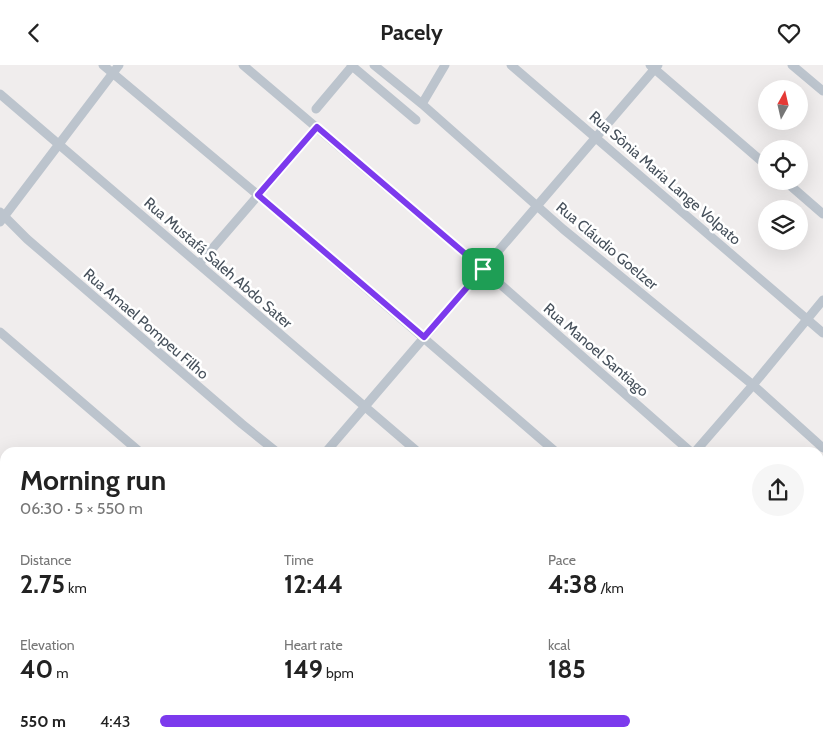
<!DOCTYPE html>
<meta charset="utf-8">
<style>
:root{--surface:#fff;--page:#f6f6f6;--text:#222;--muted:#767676;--accent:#7c3aed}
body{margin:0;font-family:Cabin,sans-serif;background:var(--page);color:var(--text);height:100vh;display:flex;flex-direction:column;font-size:19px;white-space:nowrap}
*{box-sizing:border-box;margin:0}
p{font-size:16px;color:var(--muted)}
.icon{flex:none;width:28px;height:28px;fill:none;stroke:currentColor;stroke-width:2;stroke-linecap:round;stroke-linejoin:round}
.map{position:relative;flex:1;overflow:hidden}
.drawer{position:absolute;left:0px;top:382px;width:824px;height:304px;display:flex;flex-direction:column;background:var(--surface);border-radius:15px 15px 0 0;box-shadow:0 5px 20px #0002}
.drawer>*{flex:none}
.needle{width:32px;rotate:8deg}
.controls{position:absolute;left:758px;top:15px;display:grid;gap:10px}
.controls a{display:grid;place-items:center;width:50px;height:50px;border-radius:50%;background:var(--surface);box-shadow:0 5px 20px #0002;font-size:25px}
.pin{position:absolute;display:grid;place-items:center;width:42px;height:42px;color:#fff;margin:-21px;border-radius:10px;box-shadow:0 2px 8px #0006}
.round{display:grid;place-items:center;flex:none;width:52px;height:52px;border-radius:26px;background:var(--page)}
.summary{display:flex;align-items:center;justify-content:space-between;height:85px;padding:0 20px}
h1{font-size:28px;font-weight:800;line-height:38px}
.figures{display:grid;grid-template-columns:repeat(3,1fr);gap:8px;height:85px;padding:5px 20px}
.figures div{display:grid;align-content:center}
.figures b{font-size:25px;font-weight:800}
.figures small{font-size:14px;font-weight:400}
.figures p{font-size:14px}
ul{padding:0 20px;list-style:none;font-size:16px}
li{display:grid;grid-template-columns:80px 60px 1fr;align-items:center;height:38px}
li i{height:12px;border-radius:6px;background:var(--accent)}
header{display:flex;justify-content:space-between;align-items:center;height:65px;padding:0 20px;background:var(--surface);font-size:22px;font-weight:800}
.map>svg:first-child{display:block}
</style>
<header><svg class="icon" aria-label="back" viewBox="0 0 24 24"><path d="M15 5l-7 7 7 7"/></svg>Pacely<svg class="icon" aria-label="heart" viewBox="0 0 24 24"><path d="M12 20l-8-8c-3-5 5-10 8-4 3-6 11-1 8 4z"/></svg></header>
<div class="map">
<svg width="823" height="686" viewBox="0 0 823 686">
<rect width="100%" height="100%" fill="#f0eded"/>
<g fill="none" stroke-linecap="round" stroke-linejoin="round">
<!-- minor -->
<path stroke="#bcc4cd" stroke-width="9" d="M103,0L258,130L557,388
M243,0L483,204L692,388
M351,0L416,55
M374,0L422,39L563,164L753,320L823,383
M511,0L823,268
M650,0L766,100
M792,0L823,26
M0,29L419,388
M422,39L445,0
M316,44L353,0
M785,116L823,149
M0,147L27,174L242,359L278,388
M0,157L119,0
M199,199L317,62
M0,267L141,388
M325,388L658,0
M694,388L753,320L823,235
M819,499L823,503
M819,611L823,614
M0,618L5,622
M819,665L823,660
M73,681L79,686
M211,681L217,686
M351,681L356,686
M486,681L491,686
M623,681L628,686
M762,681L768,686
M36,686L39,681
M243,686L247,681
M611,686L616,681
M800,686L804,681"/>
</g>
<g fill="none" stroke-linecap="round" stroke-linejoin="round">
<!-- route casing -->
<g stroke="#fff" stroke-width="10">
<path id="route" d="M317,62L483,204L424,272L258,130Z"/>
</g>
<!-- route -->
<use href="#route" stroke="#7c3aed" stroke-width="6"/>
</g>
<g text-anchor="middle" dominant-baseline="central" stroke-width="5" stroke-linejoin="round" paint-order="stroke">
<!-- street labels -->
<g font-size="15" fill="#46505b" stroke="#fff">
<text transform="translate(665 113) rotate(41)">Rua Sônia Maria Lange Volpato</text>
<text transform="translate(607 181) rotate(40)">Rua Cláudio Goelzer</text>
<text transform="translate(218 198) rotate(41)">Rua Mustafá Saleh Abdo Sater</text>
<text transform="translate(146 259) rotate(41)">Rua Amael Pompeu Filho</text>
<text transform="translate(596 285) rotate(41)">Rua Manoel Santiago</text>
</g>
</g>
</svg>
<div class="controls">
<a><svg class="needle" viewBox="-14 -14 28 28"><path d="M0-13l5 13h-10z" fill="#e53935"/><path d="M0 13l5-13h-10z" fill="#767676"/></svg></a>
<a><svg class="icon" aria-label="locate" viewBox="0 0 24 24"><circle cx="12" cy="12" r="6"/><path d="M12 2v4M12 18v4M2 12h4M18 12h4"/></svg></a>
<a><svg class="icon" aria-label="layers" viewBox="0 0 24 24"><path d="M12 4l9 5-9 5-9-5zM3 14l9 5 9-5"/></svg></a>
</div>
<div class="pin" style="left:483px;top:204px;background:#1e9e55"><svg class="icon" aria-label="arrive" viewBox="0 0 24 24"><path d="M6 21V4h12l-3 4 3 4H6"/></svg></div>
<section class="drawer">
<div class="summary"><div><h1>Morning run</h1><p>06:30 · 5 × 550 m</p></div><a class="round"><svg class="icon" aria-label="share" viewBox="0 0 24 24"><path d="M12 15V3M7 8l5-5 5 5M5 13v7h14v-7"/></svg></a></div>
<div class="figures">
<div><p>Distance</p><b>2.75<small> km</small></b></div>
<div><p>Time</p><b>12:44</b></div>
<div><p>Pace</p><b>4:38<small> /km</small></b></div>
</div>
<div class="figures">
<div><p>Elevation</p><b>40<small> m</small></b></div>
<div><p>Heart rate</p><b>149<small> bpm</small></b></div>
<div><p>kcal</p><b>185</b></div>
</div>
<ul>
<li><b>550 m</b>4:43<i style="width:73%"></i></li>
</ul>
</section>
</div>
